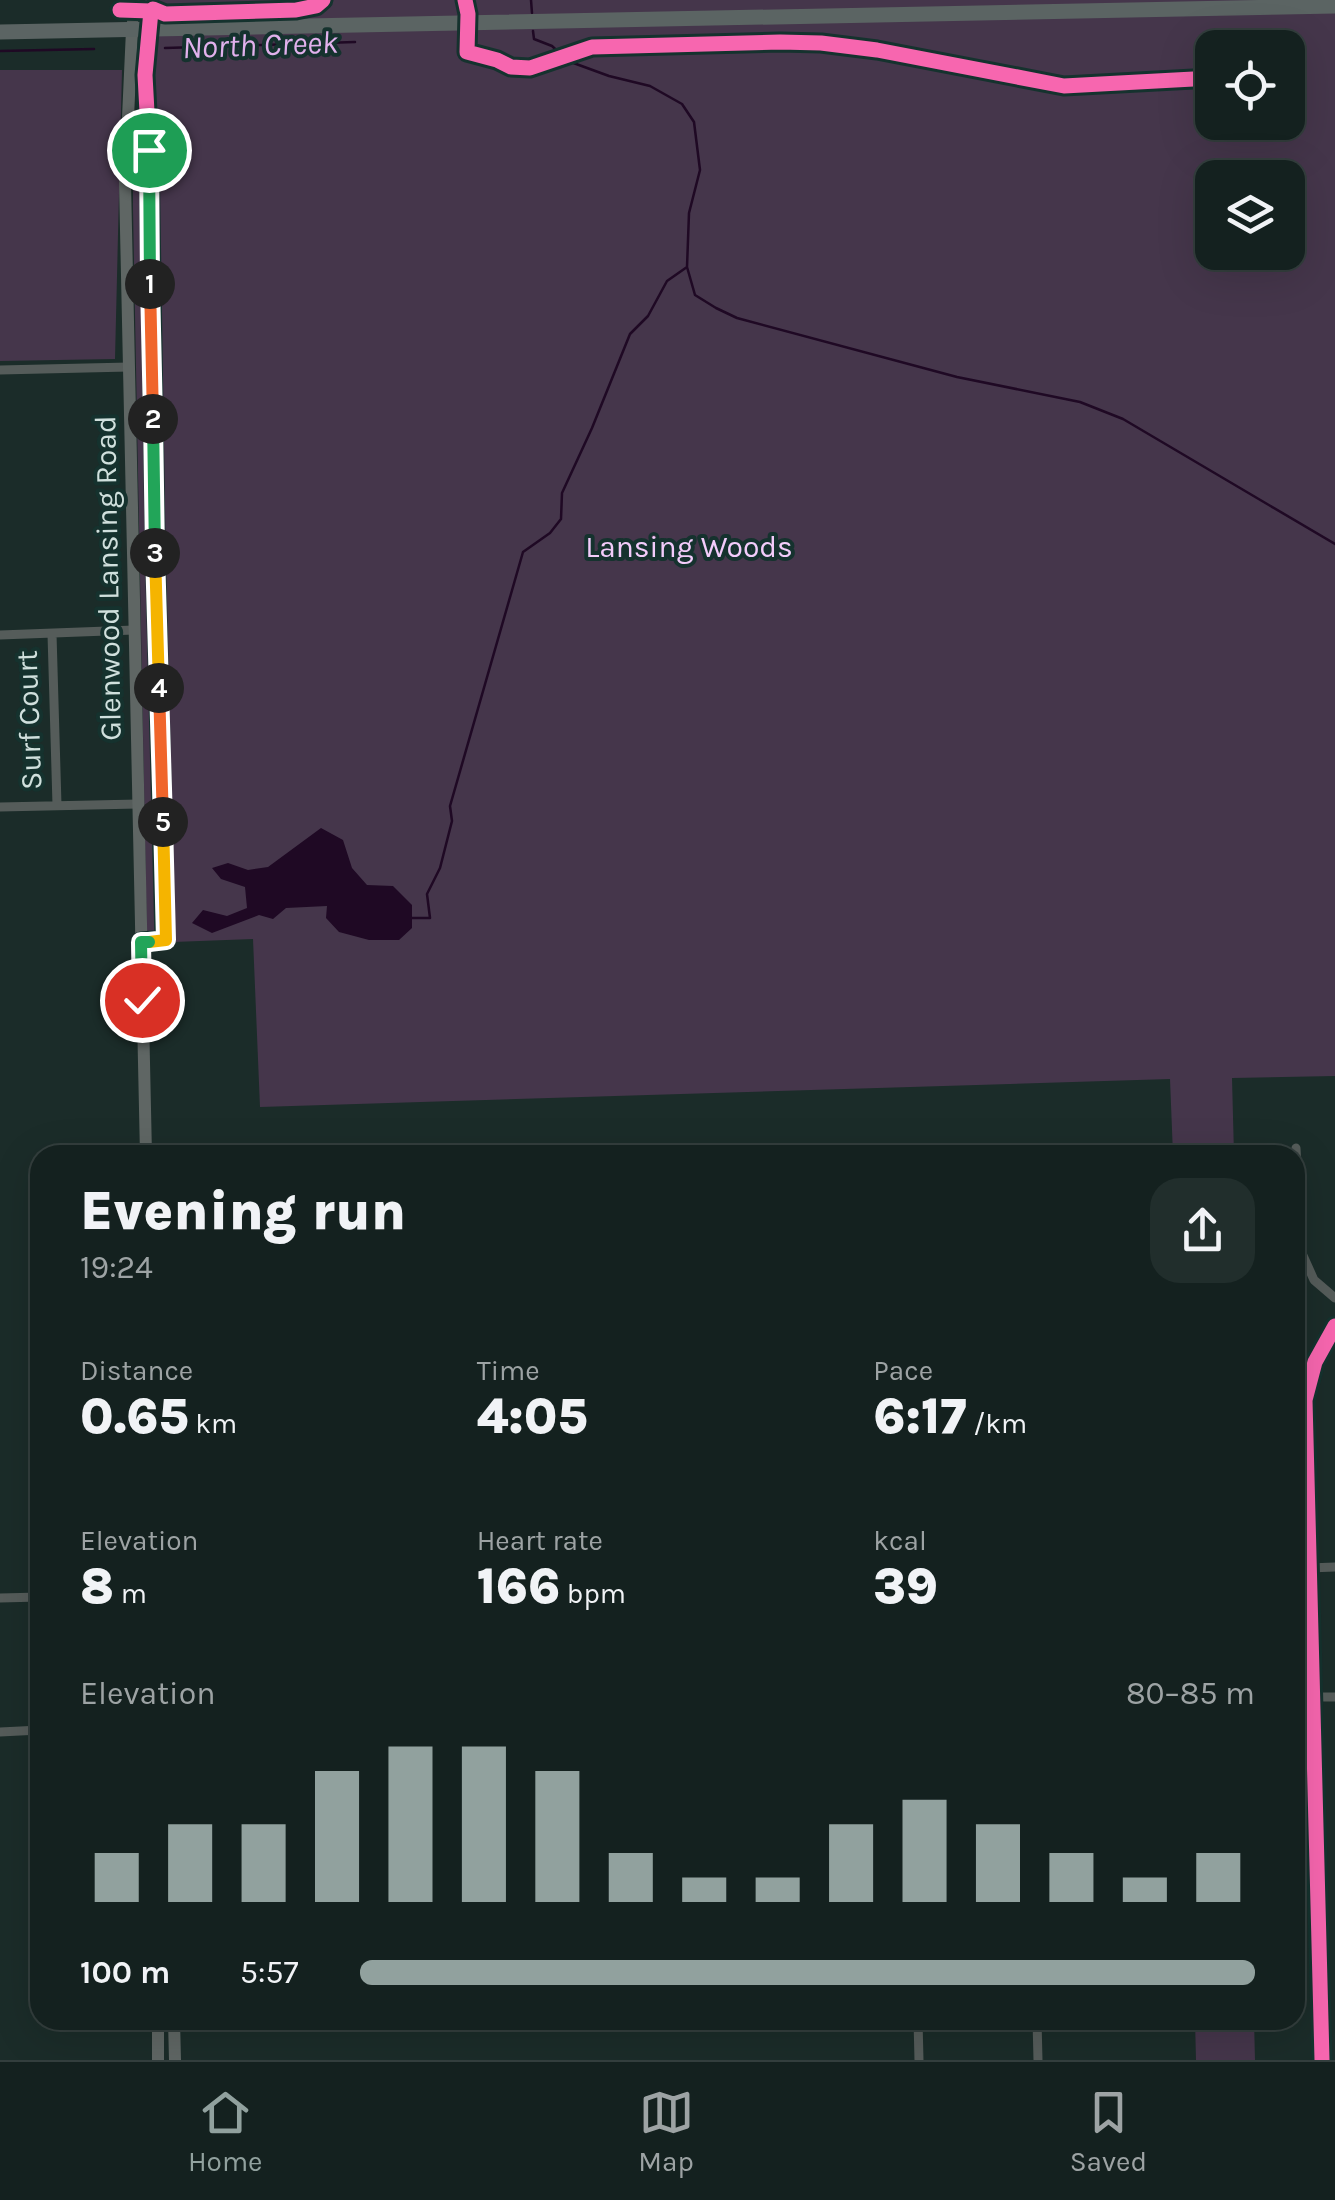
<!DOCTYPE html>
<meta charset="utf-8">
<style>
:root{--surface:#14211f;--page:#212e2c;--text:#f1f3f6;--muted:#9da3a4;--line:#333e3d;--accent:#91a19e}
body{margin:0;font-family:Karla,sans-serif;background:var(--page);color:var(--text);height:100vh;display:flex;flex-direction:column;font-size:38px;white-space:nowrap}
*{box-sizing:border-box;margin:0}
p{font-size:32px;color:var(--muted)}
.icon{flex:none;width:55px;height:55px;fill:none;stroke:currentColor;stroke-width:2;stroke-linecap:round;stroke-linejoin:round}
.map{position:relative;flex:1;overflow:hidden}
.sheet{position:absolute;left:30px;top:1145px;width:1275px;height:885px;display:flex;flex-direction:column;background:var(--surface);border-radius:30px;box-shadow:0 10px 40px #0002,0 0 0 2px var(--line)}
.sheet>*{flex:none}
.tools{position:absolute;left:1195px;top:30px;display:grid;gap:20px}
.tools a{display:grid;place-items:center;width:110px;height:110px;border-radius:20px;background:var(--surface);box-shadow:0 10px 40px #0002,0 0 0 2px var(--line);font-size:50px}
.pin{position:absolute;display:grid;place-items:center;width:85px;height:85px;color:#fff;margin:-42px;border:5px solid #fff;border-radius:50%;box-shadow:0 2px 10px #0007}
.km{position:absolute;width:50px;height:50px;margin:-25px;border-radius:50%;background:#222;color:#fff;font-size:28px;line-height:50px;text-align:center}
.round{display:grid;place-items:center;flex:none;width:105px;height:105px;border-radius:30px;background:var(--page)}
.summary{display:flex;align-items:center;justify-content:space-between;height:170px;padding:0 50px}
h1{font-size:55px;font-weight:800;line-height:75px}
.metrics{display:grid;grid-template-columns:repeat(3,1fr);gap:15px;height:170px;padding:10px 50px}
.metrics div{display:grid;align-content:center}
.metrics b{font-size:50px;font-weight:800}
.metrics small{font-size:28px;font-weight:400}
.metrics p{font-size:28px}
.chart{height:280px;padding:20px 50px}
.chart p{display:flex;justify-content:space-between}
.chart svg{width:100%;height:180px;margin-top:10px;stroke:var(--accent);stroke-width:6}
ul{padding:0 50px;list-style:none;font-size:32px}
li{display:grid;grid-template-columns:160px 120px 1fr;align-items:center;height:75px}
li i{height:25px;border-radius:12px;background:var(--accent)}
.menu{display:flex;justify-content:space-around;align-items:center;height:140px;border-top:2px solid var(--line);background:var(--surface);font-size:28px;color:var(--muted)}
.menu a{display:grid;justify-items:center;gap:5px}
.menu .selected{color:var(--accent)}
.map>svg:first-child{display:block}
</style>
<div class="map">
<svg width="1335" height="2060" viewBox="0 0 1335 2060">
<rect width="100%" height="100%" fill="#1b2c29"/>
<!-- green -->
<path fill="#45364b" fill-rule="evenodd" d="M145,0H1335V1076L1232,1078L1234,1155H1173L1170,1079L260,1107L253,939L147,943L133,210V159ZM1212,48H1288V122H1212ZM1212,178H1288V252H1212Z
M0,70H122L115,359L0,361Z
M1195,2020H1254L1255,2060H1196Z"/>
<!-- water -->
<path fill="#1f0924" d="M321,828L343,840L352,868L367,885L393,886L412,905V928L399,940H369L339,932L326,918L327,906L286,908L273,919L259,915L212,933L192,923L203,910L227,916L247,908L245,887L221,879L212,868L228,863L248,870L268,867Z"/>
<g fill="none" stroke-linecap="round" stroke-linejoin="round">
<!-- stream -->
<path stroke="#1f0924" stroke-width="2.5" d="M531,0L532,13
M533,31L534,39L552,46L568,61L609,76L650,86L682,104L694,122L700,170L689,213L687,267L695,295L716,308L737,318L957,377L1080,402L1123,419L1335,544
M165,48L355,42
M0,51L94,49
M412,918H430L427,894L440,868L452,821L450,806L523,552L550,533L561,519L562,493L592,428L630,334L648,316L667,281L687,267"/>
<!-- minor -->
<path stroke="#555c5a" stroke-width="9" d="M0,370L129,367
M52,634L57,805
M0,635L134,630
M0,807L138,804
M1296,1148L1301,1251L1314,1280L1335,1298
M927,1155L1101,1151L1121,1155
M1309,1568L1335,1567
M0,1598L40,1597
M1312,1697H1335
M0,1732L40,1730
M918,2020L919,2060
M1037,2020L1038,2060
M1322,2060L1305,1400L1315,1362L1335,1326"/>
<!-- tertiary -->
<path stroke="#555c5a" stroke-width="11" d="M132,30L134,0"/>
<!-- secondary -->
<path stroke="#5f6664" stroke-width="12" d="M132,30L125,183L146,1155
M174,2020L175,2060
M158,2060V2020"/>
<!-- primary -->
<path stroke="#5b6463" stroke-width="15" d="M0,32L1335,6"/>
<!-- cycleway casing -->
<g stroke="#15322e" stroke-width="21">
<path id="cycleway" d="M465,0L468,14L467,52L497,60L511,67L530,68L592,47L780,42L821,43L877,50L1064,86L1212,78
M120,10L151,11L153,9L165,14L296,10L316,6L323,0
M141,942L165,940L155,540L149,149L145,75L151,11
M1322,2060L1305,1400L1315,1362L1335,1326"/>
</g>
<!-- cycleway -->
<use href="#cycleway" stroke="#f766af" stroke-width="15"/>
</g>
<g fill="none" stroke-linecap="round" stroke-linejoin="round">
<!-- split-1 casing -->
<g stroke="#fff" stroke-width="20">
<path id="split-1" d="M149,150L150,284"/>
</g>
<!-- split-2 casing -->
<g stroke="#fff" stroke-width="20">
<path id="split-2" d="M150,284L153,419"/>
</g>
<!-- split-3 casing -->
<g stroke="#fff" stroke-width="20">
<path id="split-3" d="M153,419L155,553"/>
</g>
<!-- split-4 casing -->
<g stroke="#fff" stroke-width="20">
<path id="split-4" d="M155,553L159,688"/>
</g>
<!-- split-5 casing -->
<g stroke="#fff" stroke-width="20">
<path id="split-5" d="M159,688L163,822"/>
</g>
<!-- split-6 casing -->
<g stroke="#fff" stroke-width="20">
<path id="split-6" d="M149,942L166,940L163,822"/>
</g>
<!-- split-7 casing -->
<g stroke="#fff" stroke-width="20">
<path id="split-7" d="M142,1000L141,942H149"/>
</g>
<!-- split-1 -->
<use href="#split-1" stroke="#22a559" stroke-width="12"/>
<!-- split-2 -->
<use href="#split-2" stroke="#f0652b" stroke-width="12"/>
<!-- split-3 -->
<use href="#split-3" stroke="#22a559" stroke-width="12"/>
<!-- split-4 -->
<use href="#split-4" stroke="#f5b400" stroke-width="12"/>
<!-- split-5 -->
<use href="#split-5" stroke="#f0652b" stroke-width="12"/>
<!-- split-6 -->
<use href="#split-6" stroke="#f5b400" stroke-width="12"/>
<!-- split-7 -->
<use href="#split-7" stroke="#22a559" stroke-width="12"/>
</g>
<g text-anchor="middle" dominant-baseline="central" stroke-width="8" stroke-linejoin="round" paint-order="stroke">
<!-- park labels -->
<g font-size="30" fill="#f3ccfb" stroke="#15322e">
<text x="689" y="547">Lansing Woods</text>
</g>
<!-- street labels -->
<g font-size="30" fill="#d0e0dd" stroke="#15322e">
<text transform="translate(108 578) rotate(-91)">Glenwood Lansing Road</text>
<text transform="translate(29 720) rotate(-92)">Surf Court</text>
</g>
<!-- water labels -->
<g font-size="32" font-style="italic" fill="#e1b1ec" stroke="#15322e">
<text transform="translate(260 45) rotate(-2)">North Creek</text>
</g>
</g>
</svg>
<div class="tools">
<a><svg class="icon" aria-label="locate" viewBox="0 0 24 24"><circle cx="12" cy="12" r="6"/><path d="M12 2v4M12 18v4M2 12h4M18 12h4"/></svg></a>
<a><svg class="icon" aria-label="layers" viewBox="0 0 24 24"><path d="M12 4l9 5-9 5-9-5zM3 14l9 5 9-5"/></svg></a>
</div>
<div class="pin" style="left:149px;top:150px;background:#1e9e55"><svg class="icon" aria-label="arrive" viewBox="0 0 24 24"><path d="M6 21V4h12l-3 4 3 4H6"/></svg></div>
<div class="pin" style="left:142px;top:1000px;background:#d93025"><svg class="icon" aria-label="check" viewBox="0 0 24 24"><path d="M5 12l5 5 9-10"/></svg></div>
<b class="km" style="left:150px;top:284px">1</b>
<b class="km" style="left:153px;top:419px">2</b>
<b class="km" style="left:155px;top:553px">3</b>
<b class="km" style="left:159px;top:688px">4</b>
<b class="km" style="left:163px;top:822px">5</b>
<section class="sheet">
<div class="summary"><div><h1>Evening run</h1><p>19:24</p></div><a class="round"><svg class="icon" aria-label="share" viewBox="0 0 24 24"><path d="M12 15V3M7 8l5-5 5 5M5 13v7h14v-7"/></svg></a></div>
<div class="metrics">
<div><p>Distance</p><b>0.65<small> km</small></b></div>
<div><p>Time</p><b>4:05</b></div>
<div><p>Pace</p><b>6:17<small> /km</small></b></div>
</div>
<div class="metrics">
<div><p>Elevation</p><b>8<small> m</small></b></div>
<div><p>Heart rate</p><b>166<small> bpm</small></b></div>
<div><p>kcal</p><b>39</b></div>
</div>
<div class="chart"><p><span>Elevation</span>80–85 m</p>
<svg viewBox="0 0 160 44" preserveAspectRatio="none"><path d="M5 44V32M15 44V25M25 44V25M35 44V12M45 44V6M55 44V6M65 44V12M75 44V32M85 44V38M95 44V38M105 44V25M115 44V19M125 44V25M135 44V32M145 44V38M155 44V32"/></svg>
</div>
<ul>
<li><b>100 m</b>5:57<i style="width:100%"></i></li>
</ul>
</section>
</div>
<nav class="menu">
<a class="selected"><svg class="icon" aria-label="home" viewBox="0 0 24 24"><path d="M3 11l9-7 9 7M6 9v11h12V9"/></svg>Home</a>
<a><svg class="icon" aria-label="map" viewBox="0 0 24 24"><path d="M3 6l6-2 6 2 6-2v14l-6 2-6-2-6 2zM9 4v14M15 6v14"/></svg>Map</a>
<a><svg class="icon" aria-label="saved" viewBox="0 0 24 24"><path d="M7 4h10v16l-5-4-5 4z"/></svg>Saved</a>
</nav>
